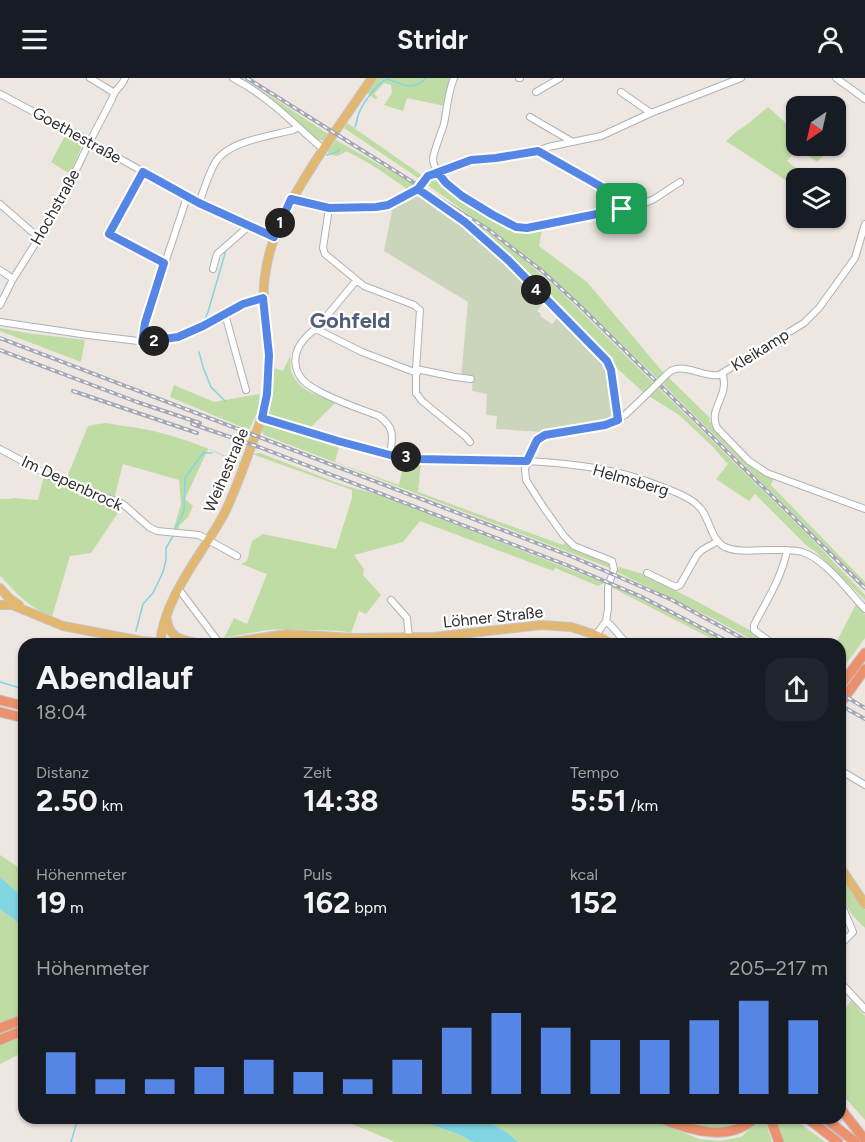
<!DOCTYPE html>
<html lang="de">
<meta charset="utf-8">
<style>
:root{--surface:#171b24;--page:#20242c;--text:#f1f3f6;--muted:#9ea1a6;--accent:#5586e6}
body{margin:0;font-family:Figtree,sans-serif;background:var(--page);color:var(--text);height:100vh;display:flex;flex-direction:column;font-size:22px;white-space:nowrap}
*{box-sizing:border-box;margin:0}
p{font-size:20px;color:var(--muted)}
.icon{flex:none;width:33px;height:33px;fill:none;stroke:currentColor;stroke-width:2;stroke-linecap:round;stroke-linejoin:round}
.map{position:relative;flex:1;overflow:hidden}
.drawer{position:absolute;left:18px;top:560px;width:828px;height:486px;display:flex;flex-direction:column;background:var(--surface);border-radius:18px;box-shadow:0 2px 4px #0004}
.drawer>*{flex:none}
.needle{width:39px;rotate:214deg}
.buttons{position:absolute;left:786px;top:18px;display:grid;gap:12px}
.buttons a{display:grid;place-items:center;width:60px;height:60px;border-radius:12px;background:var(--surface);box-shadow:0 2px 4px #0004;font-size:30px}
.pin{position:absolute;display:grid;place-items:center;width:51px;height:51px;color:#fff;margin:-26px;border-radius:12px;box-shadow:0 3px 9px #0006}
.km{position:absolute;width:30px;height:30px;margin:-15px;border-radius:50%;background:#222;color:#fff;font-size:16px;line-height:30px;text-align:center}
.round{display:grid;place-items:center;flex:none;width:63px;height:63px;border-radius:18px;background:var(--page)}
.overview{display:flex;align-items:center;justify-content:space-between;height:102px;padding:0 18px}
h1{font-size:33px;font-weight:700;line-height:45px}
.figures{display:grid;grid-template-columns:repeat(3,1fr);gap:9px;height:102px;padding:6px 18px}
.figures div{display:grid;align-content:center}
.figures b{font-size:30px;font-weight:700}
.figures small{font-size:16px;font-weight:400}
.figures p{font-size:16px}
.chart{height:168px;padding:12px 18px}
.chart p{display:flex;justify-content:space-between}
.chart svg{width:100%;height:108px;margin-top:6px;stroke:var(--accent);stroke-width:6}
header{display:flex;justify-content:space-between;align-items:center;height:78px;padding:0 18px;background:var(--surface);font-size:27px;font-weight:700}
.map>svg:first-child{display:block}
</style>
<header><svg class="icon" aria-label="menu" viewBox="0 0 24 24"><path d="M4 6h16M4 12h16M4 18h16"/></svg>Stridr<svg class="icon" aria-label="person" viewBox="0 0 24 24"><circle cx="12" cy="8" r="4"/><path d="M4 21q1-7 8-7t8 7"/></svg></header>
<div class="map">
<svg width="865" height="1064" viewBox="0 0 865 1064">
<rect width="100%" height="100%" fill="#ede6e1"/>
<!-- green -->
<path fill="#c0dca5" d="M237,0H243L328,56L324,62L316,63Z
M377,0H451L445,28L407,20L403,33L384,27L392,15L391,7L384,5L374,16L378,20L375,21L367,15Z
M768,29L796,54V68H812L823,78L817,84L798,70L787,83L806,98L804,100H796V109L726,63L736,54L749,45Z
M347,45L423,98L421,102L344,50Z
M66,56C72,59 82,62 81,70L70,96L51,84Z
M336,62L417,108L408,112C388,97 369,84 346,73C339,79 334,79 327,74Z
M432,99L436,100L458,118L490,139L521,154H529L542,151L539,168L587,204L662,293L710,340L709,343L748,385L774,400L771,407L865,504V508L662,305L583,229L543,192L509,165L425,105Z
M422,111L506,166L559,212L813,462L865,517V522L816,474L807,468L755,416L749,423L716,401L728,386L712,368L679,337L644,315L609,283L533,206Z
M0,250L26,255L85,262L81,284L0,253Z
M290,278C291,283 290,289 291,293C297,312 319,318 335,325L309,351L267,337L273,312L274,290L283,293Z
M174,307L214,324L260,316L258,333L249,352L170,319Z
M105,345C124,348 143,350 161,355C189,362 215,373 241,385L240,386L208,371L185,421L193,428L188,439L179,448V453H173L181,426L179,402L123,386L114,421L124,426L91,475L70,478L52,539C28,529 17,515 0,498V421H10L13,420L38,422L45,393L66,402L88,348Z
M265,345L339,369L335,384L399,407L404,383L421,385L418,414L563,467L565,465L576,473L609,486L610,490L264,357L261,352Z
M260,375L343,407L379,417L605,505L598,508L555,490L553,493L420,443L403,464L354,477L364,491L363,497L381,517L366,536L359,533L351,555L342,553L282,551L267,552L224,560L234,540L247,546L267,496L241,486L247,483L252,463L263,456L336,471L352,420V412L252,376Z
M619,489L643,496L698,524L753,554L769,565H758L712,540L617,494Z
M612,507L655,527L728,565H720L615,511H611Z
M856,526L865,537V560L840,594V566L836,565Z
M0,777L24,793V820L0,799Z
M840,797L865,832V850L853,838L840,816Z
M0,831L24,849V974L0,986Z
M851,922L865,938V1042L840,1014V940Z
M338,1040H411L458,1056L473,1064H395Z
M480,1040H648L699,1061L719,1063L741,1059L754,1047L758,1040H764L772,1064H518L505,1053Z
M674,1040H750L725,1057Z
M776,1040H793L825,1064H784L780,1055Z"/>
<!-- cemetery -->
<path fill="#cbd5bb" d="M419,114L463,145L507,183L545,223L537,233L541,236L540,238L552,246L559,237L605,285L610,291L615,340L604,345L545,354L496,351L497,338L486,337L487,316L472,313L473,301L461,299L468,224L384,173L393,128Z"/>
<!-- water -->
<path fill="#81d6e2" d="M0,799L24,820V849L0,831Z
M411,1040H480L505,1053L518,1064H473L458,1056Z"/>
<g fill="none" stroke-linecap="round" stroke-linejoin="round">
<!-- stream -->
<path stroke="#81d6e2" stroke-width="1.5" d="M355,49C357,45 357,39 359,35C363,25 377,5 387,1C402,6 413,14 426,0
M327,77L337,74L339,71
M204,243L208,234L226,172
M199,274L203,289L211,309L226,324
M174,453L184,433L185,400L203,375H212
M136,553L143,526L153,515L163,494L166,482V470L173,458
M0,604L24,611
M71,1064L78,1040"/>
<!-- minor casing -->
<g stroke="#aeb1b7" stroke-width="8">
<path id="minor" d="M90,0L113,14
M233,0C268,18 294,46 323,71
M454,0C448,14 447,31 444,46C442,53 433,75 433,81C433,104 494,140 514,148C518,150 523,150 527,150L636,129L654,121L680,104
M519,0H520
M836,0L865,21
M536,14L560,0
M621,14L651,35
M0,16L83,60L199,125L274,159
M530,39L571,63
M538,73L607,112L617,120L622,131
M143,94L109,156L164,185
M418,111L465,144L508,182L607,283L611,292L618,342
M291,121L329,130L376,129L388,127L418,111L428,98L471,82L496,80L538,73L548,69L601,58L651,35L741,0
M199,125C204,112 208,97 215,85C227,63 270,58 293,52L298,49
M0,126L39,160
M329,130L323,170L325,176L364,208L414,227L420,232L416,291V315L422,323L466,359L470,364
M213,191L217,176L249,148
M0,192L13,201
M356,203C344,217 332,232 320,246C316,251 311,254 307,258C289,276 292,299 315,311C333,322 358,330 379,338C395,350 393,358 390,377
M0,227L13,201L59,128L87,69L112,21C114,11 122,9 125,0
M225,236L246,312
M0,244L88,257L147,264L178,259L203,248L243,226L263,220
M316,251L362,274L417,295
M142,264L145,245L187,119
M416,291L455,299L471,301
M723,295C723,298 724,303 724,306C724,322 709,333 717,350L749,383L767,395L865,431
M667,296C681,282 702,300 719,297L804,245L819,230L855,180L865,146
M262,340C312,355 363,375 415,381C434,383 455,381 474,381C532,383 594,384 649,404C665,410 691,418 701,431C710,442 711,462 725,469C738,475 757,472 770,472C781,472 793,471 802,474C824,480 849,514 865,531
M0,371L48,397L123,426L149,449L157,453L199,457L237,478
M647,495L676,509L680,507L697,477L702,472L718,463
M178,510L220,566
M391,522L407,540L409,560
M606,543C614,549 619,559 628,566
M596,557L606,543L608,531V509L614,491L612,483L574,468L564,458L544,430L526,402L525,391L532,371L537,362L545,357L605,347L625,337L648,315
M773,566L754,552V547C767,522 782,499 787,472
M840,692L865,707
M840,823L853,854L840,867
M840,904L865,931"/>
</g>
<!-- major casing -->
<g stroke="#c4c4c4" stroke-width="10">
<path id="major" d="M0,510L9,520L19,527
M0,527H12L63,548L142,563L163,565
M167,542C170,563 185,562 202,566
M160,565C165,517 202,477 224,436C238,408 248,376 259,347C267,325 271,298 269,275C267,249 261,224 265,198C270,156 291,122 313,87C332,57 352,29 372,0
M220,566L287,556L354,560L434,559L541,547L571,549L596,557L612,566
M840,789L865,826"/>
</g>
<!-- highway casing -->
<g stroke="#c4c4c4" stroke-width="11">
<path id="highway" d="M840,608L865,575
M0,622L24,628
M840,626L865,591
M0,634L24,640
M0,950L24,941
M0,962L24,952
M840,1030L865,1062
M660,1040C691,1053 730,1064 755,1040
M770,1040L779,1064
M807,1040L838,1064
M825,1040L855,1064"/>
</g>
<!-- minor -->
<use href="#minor" stroke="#fff" stroke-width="6"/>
<!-- major -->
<use href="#major" stroke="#e2b772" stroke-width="8"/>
<!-- highway -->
<use href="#highway" stroke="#ec916d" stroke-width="9"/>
<!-- rail casing -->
<g stroke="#a4a9b5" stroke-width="4">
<path id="rail" d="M247,0L489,152L542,193L582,230L865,510
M0,260L573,479L672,522L753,566
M0,272L137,324L200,345
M73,313L197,355
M192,346L259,369L569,488L640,518L733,566
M840,615L865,630
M840,627L865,641"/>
</g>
<!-- rail -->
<use href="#rail" stroke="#fff" stroke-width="1.5" stroke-dasharray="4.5" stroke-linecap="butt"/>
<!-- minor-bridge casing -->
<g stroke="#aeb1b7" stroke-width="8" stroke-linecap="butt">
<path id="minor-bridge" d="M648,315L667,296"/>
</g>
<!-- minor-bridge -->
<use href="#minor-bridge" stroke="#fff" stroke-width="6"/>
</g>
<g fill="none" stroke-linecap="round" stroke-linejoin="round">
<!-- route casing -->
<g stroke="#fff" stroke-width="12">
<path id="route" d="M622,131L527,150L516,149L493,137L462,118L446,105L438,95L428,98L418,111L388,127L376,129L329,130L291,121L274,159L199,125L143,94L109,156L164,185L145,245L142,264L178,259L203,248L243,226L263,220L269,277L267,316L262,340L338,363L390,377L417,381L527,383L537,362L545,357L605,347L618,342L611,292L607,283L508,182L465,144L418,111L428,98L471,82L496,80L538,73L607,112L617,120L622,131"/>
</g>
<!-- route -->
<use href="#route" stroke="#5586e6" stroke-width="8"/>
</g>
<g text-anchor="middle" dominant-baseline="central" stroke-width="4.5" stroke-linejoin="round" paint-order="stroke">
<!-- street labels -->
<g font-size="16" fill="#2d2d2d" stroke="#fff">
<text transform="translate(77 57) rotate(29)">Goethestraße</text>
<text transform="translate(55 129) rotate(-61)">Hochstraße</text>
<text transform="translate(760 272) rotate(-32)">Kleikamp</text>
<text transform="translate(226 392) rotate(-67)">Weihestraße</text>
<text transform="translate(631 402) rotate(16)">Helmsberg</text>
<text transform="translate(72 405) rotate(25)">Im Depenbrock</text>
<text transform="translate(493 539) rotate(-6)">Löhner Straße</text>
</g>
<!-- district labels -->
<g font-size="22" font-weight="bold" fill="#525f79" stroke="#fff">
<text x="350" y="242">Gohfeld</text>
</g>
</g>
</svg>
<div class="buttons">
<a><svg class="needle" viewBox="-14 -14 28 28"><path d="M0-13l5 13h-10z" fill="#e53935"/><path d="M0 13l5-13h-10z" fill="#9ea1a6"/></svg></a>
<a><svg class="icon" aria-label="layers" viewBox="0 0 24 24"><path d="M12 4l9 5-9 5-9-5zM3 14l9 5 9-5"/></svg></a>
</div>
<div class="pin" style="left:622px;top:131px;background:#1e9e55"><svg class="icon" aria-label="arrive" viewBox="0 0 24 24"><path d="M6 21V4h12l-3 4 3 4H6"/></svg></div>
<b class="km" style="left:280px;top:145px">1</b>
<b class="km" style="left:154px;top:263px">2</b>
<b class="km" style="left:406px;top:379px">3</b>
<b class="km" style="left:536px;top:212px">4</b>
<section class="drawer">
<div class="overview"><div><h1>Abendlauf</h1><p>18:04</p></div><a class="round"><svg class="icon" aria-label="share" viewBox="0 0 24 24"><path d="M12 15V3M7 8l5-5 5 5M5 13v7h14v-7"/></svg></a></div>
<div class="figures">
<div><p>Distanz</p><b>2.50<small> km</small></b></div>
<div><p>Zeit</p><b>14:38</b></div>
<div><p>Tempo</p><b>5:51<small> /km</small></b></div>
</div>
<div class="figures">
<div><p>Höhenmeter</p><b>19<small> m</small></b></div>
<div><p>Puls</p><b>162<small> bpm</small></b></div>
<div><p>kcal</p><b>152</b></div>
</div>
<div class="chart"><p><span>Höhenmeter</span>205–217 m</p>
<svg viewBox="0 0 160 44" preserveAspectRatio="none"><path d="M5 44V27M15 44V38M25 44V38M35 44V33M45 44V30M55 44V35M65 44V38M75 44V30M85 44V17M95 44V11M105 44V17M115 44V22M125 44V22M135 44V14M145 44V6M155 44V14"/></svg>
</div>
</section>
</div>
